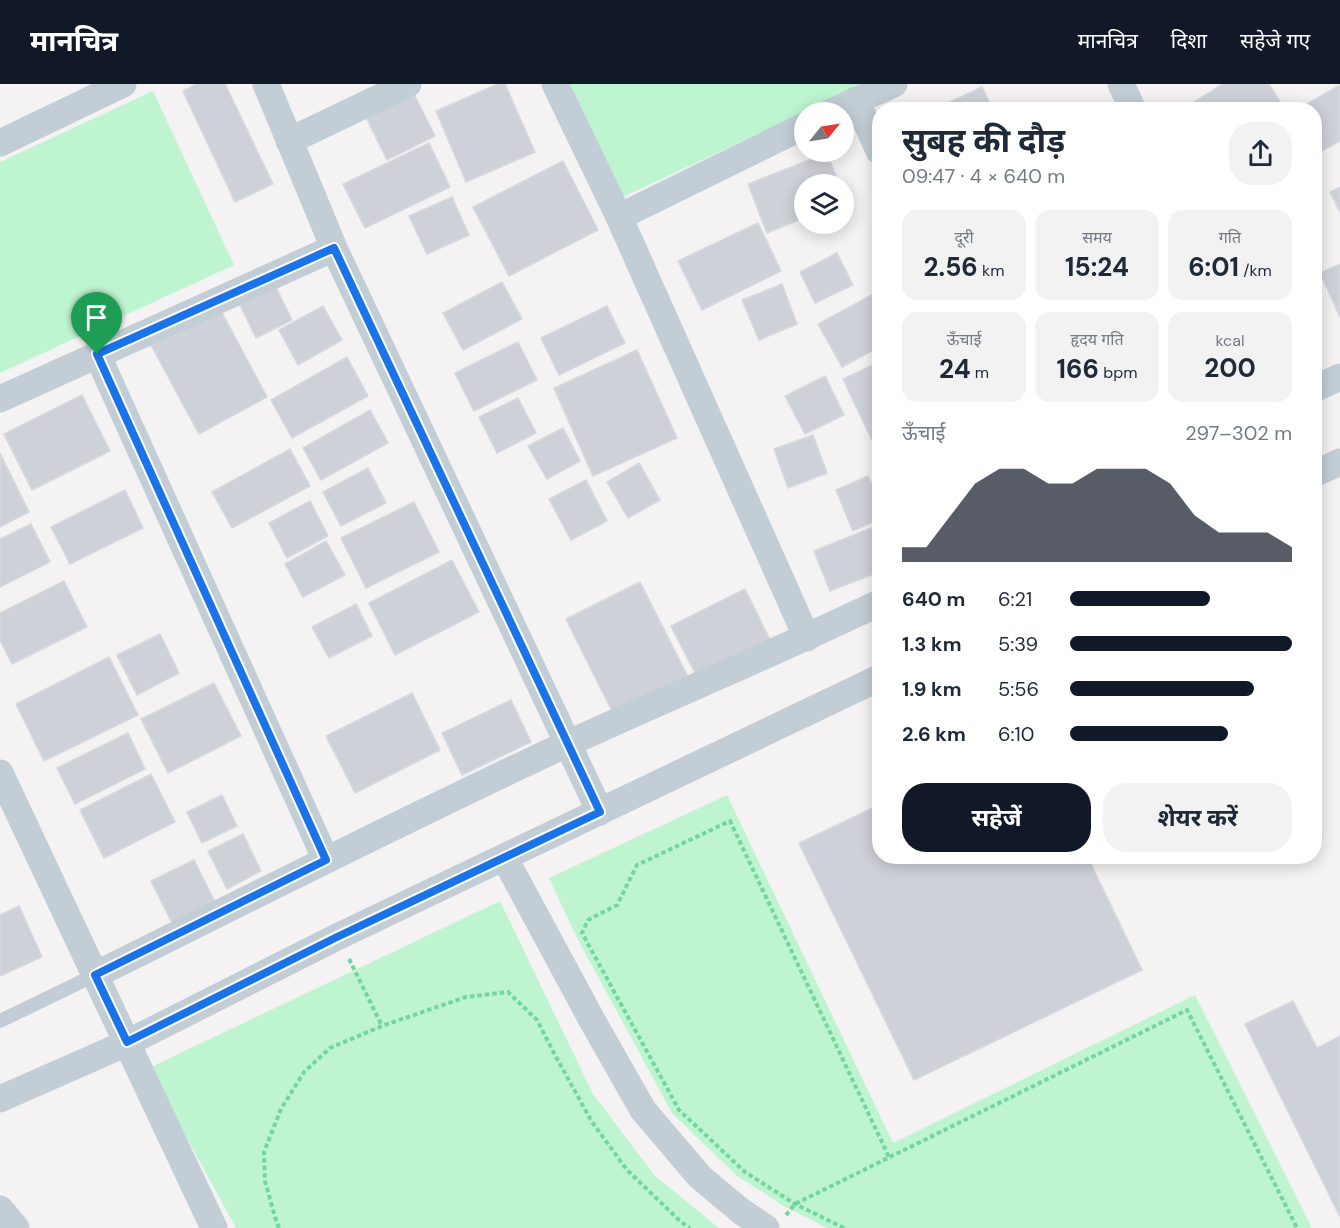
<!DOCTYPE html>
<html lang="hi">
<meta charset="utf-8">
<style>
:root{--surface:#fff;--page:#f2f2f3;--text:#1f2937;--muted:#747a83;--accent:#111827}
body{margin:0;font-family:"DM Sans","Noto Sans Devanagari",sans-serif;background:var(--page);color:var(--text);height:100vh;display:flex;flex-direction:column;font-size:22px;white-space:nowrap}
*{box-sizing:border-box;margin:0}
p{font-size:20px;color:var(--muted)}
.icon{flex:none;width:33px;height:33px;fill:none;stroke:currentColor;stroke-width:2;stroke-linecap:round;stroke-linejoin:round}
.map{position:relative;flex:1;overflow:hidden}
.side{position:absolute;left:872px;top:18px;width:450px;height:762px;display:flex;flex-direction:column;background:var(--surface);border-radius:24px;box-shadow:0 3px 15px #0003}
.side>*{flex:none}
.needle{width:39px;rotate:60deg}
.buttons{position:absolute;left:794px;top:18px;display:grid;gap:12px}
.buttons a{display:grid;place-items:center;width:60px;height:60px;border-radius:50%;background:var(--surface);box-shadow:0 3px 15px #0003;font-size:30px}
.pin{position:absolute;display:grid;place-items:center;width:51px;height:51px;color:#fff;margin:-62px -26px;border-radius:50% 50% 50% 0;rotate:-45deg;box-shadow:0 0 6px #0007}
.pin .icon{rotate:45deg}
.round{display:grid;place-items:center;flex:none;width:63px;height:63px;border-radius:24px;background:var(--page)}
.overview{display:flex;align-items:center;justify-content:space-between;height:102px;padding:0 30px}
h1{font-size:33px;font-weight:700;line-height:45px}
.metrics{display:grid;grid-template-columns:repeat(3,1fr);gap:9px;height:102px;padding:6px 30px}
.metrics div{display:grid;align-content:center;border-radius:15px;background:var(--page);text-align:center}
.metrics b{font-size:26px;font-weight:700}
.metrics small{font-size:16px;font-weight:400}
.metrics p{font-size:16px}
.chart{height:168px;padding:12px 30px}
.chart p{display:flex;justify-content:space-between}
.chart svg{width:100%;height:108px;margin-top:6px;fill:var(--accent);opacity:.7}
.primary-button{display:flex;gap:12px;margin-top:auto;padding:12px 30px}
.primary-button a{flex:1;height:69px;border-radius:24px;background:var(--accent);color:#fff;font-size:24px;font-weight:700;line-height:69px;text-align:center}
.primary-button a+a{background:var(--page);color:var(--text)}
ul{padding:0 30px;list-style:none;font-size:20px}
li{display:grid;grid-template-columns:96px 72px 1fr;align-items:center;height:45px}
li i{height:15px;border-radius:8px;background:var(--accent)}
header{display:flex;align-items:center;gap:36px;box-sizing:border-box;height:84px;padding:0 30px;background:var(--accent);color:#fff}
header strong{font-size:28px}
nav{display:flex;gap:33px;margin-inline-start:auto;font-size:21px}
.map>svg:first-child{display:block}
</style>
<header>
<strong>मानचित्र</strong>
<nav><a>मानचित्र</a><a>दिशा</a><a>सहेजे गए</a></nav>
</header>
<div class="map">
<svg width="1340" height="1144" viewBox="0 0 1340 1144">
<rect width="100%" height="100%" fill="#f4f2f2"/>
<!-- green -->
<path fill="#bef4d0" d="M570,0H864L623,113Z
M153,7L234,181L0,289V78Z
M727,711L893,1059L1195,911L1312,1144H827L784,1122L737,1092L672,1029L576,852L549,794Z
M500,817L593,1010L655,1092L719,1144H236L149,984Z"/>
<!-- building -->
<path fill="#ced2d8" stroke="#d5d8de" stroke-width="1.5" d="M196,0H225L273,100L235,118L183,7Z
M498,0H505L535,68L466,98L436,27Z
M1223,0H1269L1285,26H1187L1186,23Z
M1340,1V57L1318,69L1314,61V26H1296Z
M982,3L993,26H933Z
M412,6L435,52L387,76L364,29Z
M429,59L450,103L365,144L343,100Z
M827,69L839,100H804V134L767,149L748,100Z
M563,77L598,146L509,192L473,123Z
M1340,103V128L1330,108Z
M452,113L469,151L427,170L409,132Z
M758,139L781,187L702,226L678,177Z
M837,169L853,201L815,219L800,188Z
M1340,180V233L1320,189Z
M502,198L522,235L463,266L443,229Z
M274,199L292,236L256,254L238,217Z
M782,200L797,240L759,256L742,216Z
M879,207V263L842,283L818,240Z
M323,222L342,256L298,281L279,246Z
M607,222L625,259L559,291L541,254Z
M220,225L267,313L199,350L151,261Z
M518,258L537,296L474,327L455,289Z
M637,266L677,354L593,392L554,304Z
M347,273L368,312L292,354L271,316Z
M879,278V371L843,295Z
M825,292L844,331L805,350L785,312Z
M82,311L110,367L32,406L4,350Z
M518,314L536,349L497,369L479,333Z
M370,326L388,359L321,396L303,364Z
M563,344L580,377L547,395L528,362Z
M813,351L827,389L788,404L774,365Z
M290,365L310,402L232,444L212,408Z
M0,369L29,428L0,443Z
M639,379L660,416L628,434L607,398Z
M368,384L386,419L341,442L323,408Z
M868,392L879,417V435L853,447L836,406Z
M586,396L607,437L571,456L549,415Z
M125,406L143,444L70,480L51,443Z
M310,417L328,452L287,474L269,439Z
M414,418L439,468L366,504L341,454Z
M31,440L50,478L0,503V455Z
M871,444L879,464V488L830,507L814,467Z
M326,457L345,491L303,513L285,480Z
M452,476L479,528L395,571L369,519Z
M64,497L87,543L12,580L0,556V529Z
M640,498L689,595L615,633L566,535Z
M745,505L771,558L698,595L671,542Z
M356,520L372,552L329,574L312,543Z
M160,550L179,589L137,611L117,571Z
M109,573L138,631L44,677L16,620Z
M214,599L241,652L168,689L141,635Z
M412,609L440,666L355,709L326,652Z
M511,616L531,658L462,691L442,649Z
M128,649L145,685L75,720L57,684Z
M151,690L175,738L104,774L80,726Z
M222,711L237,742L202,759L187,728Z
M879,721V772H1087L1142,886L914,996L799,759Z
M243,750L261,787L227,805L208,767Z
M194,776L215,818L172,839L151,797Z
M19,822L42,873L0,892V831Z
M1293,917L1317,964L1340,952V1133L1245,940Z"/>
<g fill="none" stroke-linecap="round" stroke-linejoin="round">
<!-- path -->
<path stroke="#72d69f" stroke-width="4" stroke-dasharray="4.5 3" stroke-linecap="butt" d="M349,875L382,942
M786,1131L795,1120L1187,926L1297,1144
M279,1144L275,1133L265,1097L264,1068L281,1025L304,988L330,964L382,942L466,913L508,908L537,936L556,973L592,1038L627,1086L681,1138L690,1144
M844,1144L795,1120L745,1088L679,1026L582,849L588,836L617,821L637,781L730,737L889,1073"/>
<!-- service -->
<path stroke="#c2cdd5" stroke-width="14" d="M0,937L95,891"/>
<!-- minor -->
<path stroke="#c2cdd5" stroke-width="27" d="M266,0L334,164L600,728
M555,0L619,133L807,554
M1121,0L1133,26
M856,16L879,67
M831,28L894,0
M289,57L408,0
M0,59L123,0
M619,133L804,42
M97,270L326,776
M1314,305L1340,293
M0,315L334,164
M1314,390L1340,378
M0,689L214,1144
M504,773L593,938L643,1026L700,1093L742,1128L766,1144
M95,891C253,813 409,733 569,659C672,612 777,568 879,519
M0,1015L127,959L337,853L879,594
M0,1125L16,1144"/>
</g>
<g fill="none" stroke-linecap="round" stroke-linejoin="round">
<!-- route casing -->
<g stroke="#fff" stroke-width="12">
<path id="route" d="M334,164L600,728L337,853L127,958L95,891L326,776L97,270Z"/>
</g>
<!-- route -->
<use href="#route" stroke="#1a73e8" stroke-width="8"/>
</g>
</svg>
<div class="buttons">
<a><svg class="needle" viewBox="-14 -14 28 28"><path d="M0-13l5 13h-10z" fill="#e53935"/><path d="M0 13l5-13h-10z" fill="#747a83"/></svg></a>
<a><svg class="icon" aria-label="layers" viewBox="0 0 24 24"><path d="M12 4l9 5-9 5-9-5zM3 14l9 5 9-5"/></svg></a>
</div>
<div class="pin" style="left:97px;top:270px;background:#1e9e55"><svg class="icon" aria-label="arrive" viewBox="0 0 24 24"><path d="M6 21V4h12l-3 4 3 4H6"/></svg></div>
<section class="side">
<div class="overview"><div><h1>सुबह की दौड़</h1><p>09:47 · 4 × 640 m</p></div><a class="round"><svg class="icon" aria-label="share" viewBox="0 0 24 24"><path d="M12 15V3M7 8l5-5 5 5M5 13v7h14v-7"/></svg></a></div>
<div class="metrics">
<div><p>दूरी</p><b>2.56<small> km</small></b></div>
<div><p>समय</p><b>15:24</b></div>
<div><p>गति</p><b>6:01<small> /km</small></b></div>
</div>
<div class="metrics">
<div><p>ऊँचाई</p><b>24<small> m</small></b></div>
<div><p>हृदय गति</p><b>166<small> bpm</small></b></div>
<div><p>kcal</p><b>200</b></div>
</div>
<div class="chart"><p><span>ऊँचाई</span>297–302 m</p>
<svg viewBox="0 0 160 44" preserveAspectRatio="none"><path d="M0 44V38L10 38L20 25L30 12L40 6L50 6L60 12L70 12L80 6L90 6L100 6L110 12L120 25L130 32L140 32L150 32L160 38V44z"/></svg>
</div>
<ul>
<li><b>640 m</b>6:21<i style="width:63%"></i></li>
<li><b>1.3 km</b>5:39<i style="width:100%"></i></li>
<li><b>1.9 km</b>5:56<i style="width:83%"></i></li>
<li><b>2.6 km</b>6:10<i style="width:71%"></i></li>
</ul>
<div class="primary-button"><a>सहेजें</a><a>शेयर करें</a></div>
</section>
</div>
